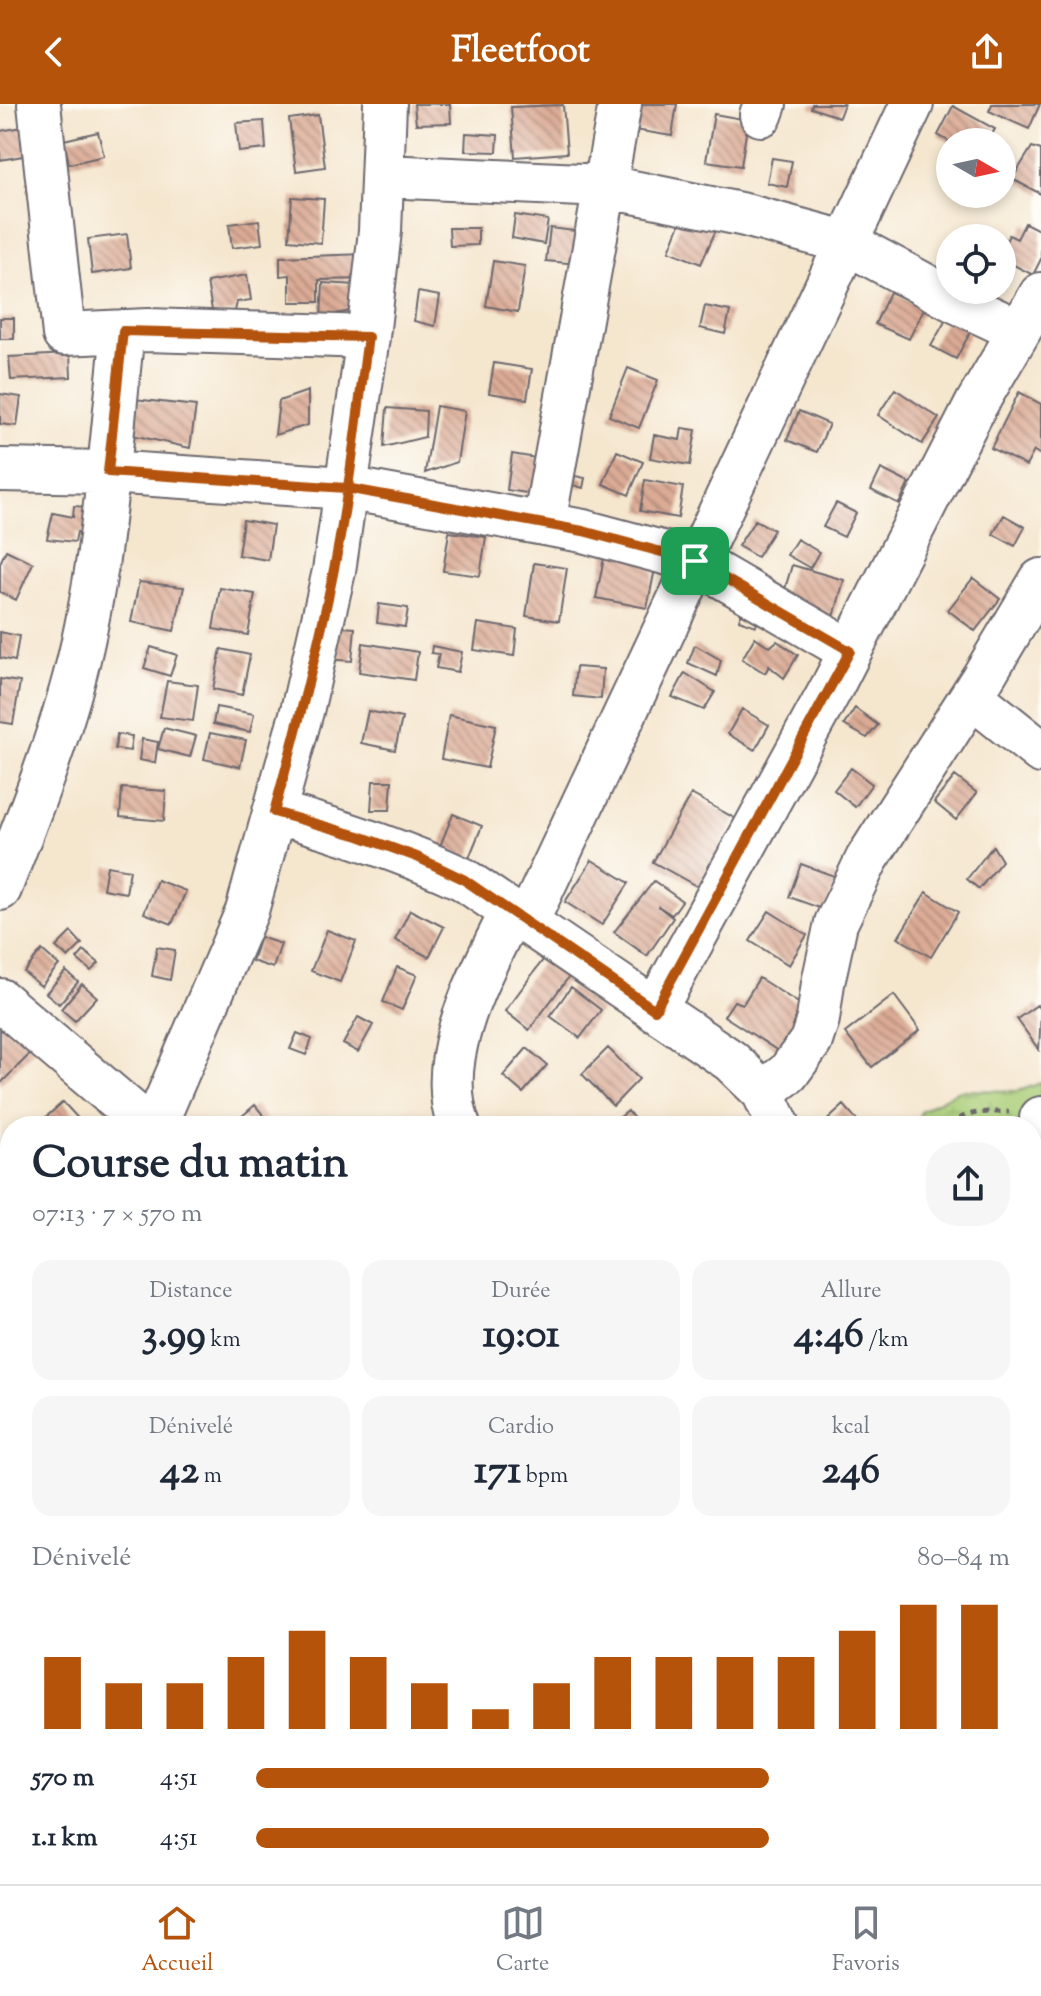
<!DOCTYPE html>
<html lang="fr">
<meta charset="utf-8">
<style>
:root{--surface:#fff;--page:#f6f6f7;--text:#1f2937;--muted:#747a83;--line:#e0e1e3;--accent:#b45309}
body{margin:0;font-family:"Sorts Mill Goudy",serif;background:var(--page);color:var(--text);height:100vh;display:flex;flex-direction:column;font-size:30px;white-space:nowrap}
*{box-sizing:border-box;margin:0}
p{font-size:26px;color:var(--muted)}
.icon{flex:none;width:44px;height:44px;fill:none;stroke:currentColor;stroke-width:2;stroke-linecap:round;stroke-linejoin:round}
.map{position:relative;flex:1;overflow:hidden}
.details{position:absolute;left:0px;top:1012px;width:1042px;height:768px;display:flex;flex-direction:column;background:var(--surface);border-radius:32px 32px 0 0;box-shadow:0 4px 12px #0003}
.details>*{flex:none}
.needle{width:52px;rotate:99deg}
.fabs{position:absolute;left:936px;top:24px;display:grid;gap:16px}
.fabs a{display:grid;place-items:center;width:80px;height:80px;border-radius:50%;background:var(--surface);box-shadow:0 4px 12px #0003;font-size:40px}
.pin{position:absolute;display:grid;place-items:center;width:68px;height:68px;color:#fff;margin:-34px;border-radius:16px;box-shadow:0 4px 12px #0006}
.round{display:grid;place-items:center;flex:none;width:84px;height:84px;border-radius:32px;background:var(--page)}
.summary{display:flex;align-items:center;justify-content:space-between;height:136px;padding:0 32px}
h1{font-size:44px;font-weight:700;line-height:60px}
.figures{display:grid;grid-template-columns:repeat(3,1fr);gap:12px;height:136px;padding:8px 32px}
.figures div{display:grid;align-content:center;border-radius:20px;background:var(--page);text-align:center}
.figures b{font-size:40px;font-weight:700}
.figures small{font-size:22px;font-weight:400}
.figures p{font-size:22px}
.chart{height:224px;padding:16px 32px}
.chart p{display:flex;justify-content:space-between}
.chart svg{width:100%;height:144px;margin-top:8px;stroke:var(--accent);stroke-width:6}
ul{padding:0 32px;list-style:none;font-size:26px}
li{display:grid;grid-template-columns:128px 96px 1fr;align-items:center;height:60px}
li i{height:20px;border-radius:10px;background:var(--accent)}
header{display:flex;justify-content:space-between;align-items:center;height:104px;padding:0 32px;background:var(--accent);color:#fff;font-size:36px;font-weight:700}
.tabs{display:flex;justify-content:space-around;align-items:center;height:112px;border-top:2px solid var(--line);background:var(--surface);font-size:22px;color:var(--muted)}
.tabs a{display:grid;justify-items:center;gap:4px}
.tabs .on{color:var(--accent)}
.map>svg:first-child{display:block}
</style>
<header><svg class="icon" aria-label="back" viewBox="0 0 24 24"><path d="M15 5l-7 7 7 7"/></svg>Fleetfoot<svg class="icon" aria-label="share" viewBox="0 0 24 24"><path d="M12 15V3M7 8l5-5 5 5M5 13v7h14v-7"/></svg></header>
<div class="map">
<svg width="1041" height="1780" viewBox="0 0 1041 1780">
<defs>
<pattern id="wetland-marsh" width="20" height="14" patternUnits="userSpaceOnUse" patternTransform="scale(2)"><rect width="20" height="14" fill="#a9cd76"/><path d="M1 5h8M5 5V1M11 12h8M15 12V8" fill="none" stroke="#91b067"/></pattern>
<pattern id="building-back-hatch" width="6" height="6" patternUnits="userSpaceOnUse" patternTransform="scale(2)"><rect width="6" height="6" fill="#dbab95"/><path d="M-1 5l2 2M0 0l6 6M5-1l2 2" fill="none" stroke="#b18b7b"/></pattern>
</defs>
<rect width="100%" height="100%" fill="#fdfcf7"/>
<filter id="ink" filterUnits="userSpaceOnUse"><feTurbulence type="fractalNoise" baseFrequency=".0125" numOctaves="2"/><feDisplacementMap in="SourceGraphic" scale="16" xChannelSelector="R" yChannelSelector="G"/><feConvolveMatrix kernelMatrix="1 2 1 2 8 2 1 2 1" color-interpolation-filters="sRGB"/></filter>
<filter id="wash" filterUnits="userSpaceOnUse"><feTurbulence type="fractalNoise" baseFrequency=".006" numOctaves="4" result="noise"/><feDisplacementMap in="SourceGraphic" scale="32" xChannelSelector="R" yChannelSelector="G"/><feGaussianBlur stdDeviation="1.8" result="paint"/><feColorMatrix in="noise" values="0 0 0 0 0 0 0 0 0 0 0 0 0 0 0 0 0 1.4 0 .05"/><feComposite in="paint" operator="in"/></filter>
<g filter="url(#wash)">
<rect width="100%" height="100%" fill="#f5e6ce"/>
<!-- wetland -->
<path fill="url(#wetland-marsh)" stroke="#667858" stroke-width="2" d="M1041,979V1078L1032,1080V1022H915L921,1007L959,986L1019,987Z
M6,1741L10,1742V1770H306L294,1780H0V1742Z"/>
<g id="blocks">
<!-- building -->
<path fill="url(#building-back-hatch)" d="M414,0H450L451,19L416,20Z
M639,0H677L672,32L635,26Z
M812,0H844L839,13L811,4Z
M992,0H1040L1029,25L989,7Z
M563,1L567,49L515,53L511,3Z
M953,2L995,25L987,38H950L938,31Z
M714,10L748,16L741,62L706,57Z
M318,11L325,63L296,67L289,15Z
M264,17L266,45L239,48L236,19Z
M23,23L29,51L0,56V27Z
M98,28L104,52L69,60L64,36Z
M466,29L498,31L497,48L465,47Z
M1032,43L1041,46V90L1012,75Z
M772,54L792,57L787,83L767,79Z
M292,93L324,95L321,139L289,136Z
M515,111L548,116L544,140L512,134Z
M683,112L716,126L701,160L669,147Z
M259,116L262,140L232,144L229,120Z
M1025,119L1041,127V155L1033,171L1002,155V145L1009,131L1017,135Z
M449,124H478V141L450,142Z
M550,124L584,128L579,160L546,157Z
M127,130L131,164L92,170L88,135Z
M366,150V175L319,176V198H290V171L280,172V153Z
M493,157L525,162L518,208L486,202Z
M247,171L251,196L237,198L235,207L213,212L207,178Z
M323,179L357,181L355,206L321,213Z
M418,188L440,192L435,222L414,217Z
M890,188L925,203L909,235L875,220Z
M705,202L730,207L725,230L700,224Z
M0,214H14V235H0Z
M947,214L971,227L956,255L931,242Z
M70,250L71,273L11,276L9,253Z
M494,259L532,265L527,295L489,289Z
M628,264L658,276L639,324L609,312Z
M895,285L939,314L922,340L878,311Z
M308,287V321L275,331L279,297Z
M1019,288L1041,300V351L1034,347L1026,362L991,344Z
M0,290L21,293L17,322L0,320Z
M134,295L196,302L190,344L132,331Z
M436,302L465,307L457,358L425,369Z
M387,304L426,307L425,333L384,343Z
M799,307L829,320L817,348L787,336Z
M682,324L696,326L690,361L650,354L654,331L680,336Z
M617,347L643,358L629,391L603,380Z
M512,350L548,356L540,391L507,386Z
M881,365L909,379L899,400L871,386Z
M575,372L585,374L583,384L573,381Z
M645,376L683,383L678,414L640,407Z
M836,399L856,409L844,433L823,423Z
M74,402L96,404L92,431L77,428L75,438L47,435L53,409L73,413Z
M1004,411L1025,423L1015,442L993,430Z
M243,416L273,421L268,456L238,451Z
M755,416L774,426L757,453L738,442Z
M449,428L486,433L480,472L443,467Z
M797,435L819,448L810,464L787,451Z
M606,444L657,455L647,504L596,494Z
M6,446L33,459L16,496L0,488V459Z
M534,459L567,464L559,517L526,512Z
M792,461L844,476L833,517L782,495Z
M973,474L1000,495L975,527L948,506Z
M139,478L184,483L174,527L131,518Z
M220,484L255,490L248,531L213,525Z
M379,500L408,504L405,523L377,519Z
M743,501L761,506L756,522L739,516Z
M478,519L517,525L514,552L474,546Z
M329,522L355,524L352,557L326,555Z
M0,528L19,532L15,557L0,554Z
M755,533L770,543L777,537L798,551L784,574L769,562L765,569L742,555Z
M363,539L418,548L414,576L359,568Z
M695,541L721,556L717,572L688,559Z
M432,542L462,548L458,568L436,564L439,550L431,549Z
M151,543L177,551L170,572L144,564Z
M221,545L250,551L242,591L213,585Z
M576,563L603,565L601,595L573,592Z
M685,569L715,588L704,606L672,593Z
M0,575L20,578L13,620L0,618Z
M167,577L198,581L193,617L160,613Z
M216,603L254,610L250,628L213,620Z
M855,604L878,621L867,634L844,621Z
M742,605L769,621L755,646L728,630Z
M368,607L402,614L395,646L361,639Z
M449,611L496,621L487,664L441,655Z
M164,624L196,632L190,653L158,645Z
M210,629L246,636L240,663L204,655Z
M117,630L132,632L130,647L115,645Z
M142,635L158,638L155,659L139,656Z
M851,664L872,680L855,703L834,686Z
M955,672L977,689L956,716L934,698Z
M373,677H392L390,706H371Z
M122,684L166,687L164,717L120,713Z
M691,690L736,715L698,783L653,758Z
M453,710L482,722L469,754L440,742Z
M993,742L1002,757L979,785L967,775Z
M592,756L629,779L602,821L565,798Z
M801,760L837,773L825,806L789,793Z
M107,762L130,766L126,789L103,785Z
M157,776L186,787L172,820L144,809Z
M654,777L682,797L672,811L658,802L673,814L647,852L614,828Z
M926,788L958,808L931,853L898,834Z
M410,806L444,823L429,853L395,836Z
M769,807L807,831L789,861L750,837Z
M327,826L356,837L340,878L311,867Z
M71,828L82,840L68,854L56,843Z
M260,833L281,840L273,864L252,857Z
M157,843L175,846L170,876L152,872Z
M42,846L59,861L41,882L24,868Z
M84,847L99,859L91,867L77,855Z
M549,848L574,866L529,926L505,907Z
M397,863L417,871L402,906L383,898Z
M66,867L78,878L59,900L46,889Z
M759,874L814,909L786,952L724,912L734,897L743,900Z
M82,880L97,893L75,917L61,905Z
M571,883L601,906L580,934L550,912Z
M894,891L920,926L872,963L845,929Z
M1037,901L1041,907L1039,946L1017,915Z
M0,912L34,946L0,980Z
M358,913L373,921L358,948L343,940Z
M297,929L312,935L306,951L290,945Z
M527,944L547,961L523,989L503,972Z
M608,944L639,975L613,1002L582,970Z
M63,998L85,1022H36Z
M255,1001L268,1017L262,1022H249L241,1013Z
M844,1001L862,1022H821Z
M628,1007L640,1022H609Z
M10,1042V1063L0,1054Z
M0,1335L10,1347V1393L0,1380Z
M10,1412V1433L1,1422Z
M1041,1441V1478L1035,1480L1032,1476V1445Z
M1041,1490V1529L1032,1510V1494Z
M522,1770L528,1780H505Z
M649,1770H671L655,1780Z
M781,1770H789L794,1780H760Z
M428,1771L434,1780H415Z
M692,1772L697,1780H679Z"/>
</g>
</g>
<g filter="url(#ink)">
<use href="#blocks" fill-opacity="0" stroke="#6c676e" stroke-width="2"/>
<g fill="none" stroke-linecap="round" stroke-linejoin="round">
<!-- minor casing -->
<g stroke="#6c676e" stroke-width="46">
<path id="minor" d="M39,0L64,230L148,226L368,233
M761,11L765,0
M384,72L604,82L745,111L845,138L953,196L1019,227
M0,366L108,368L346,384L583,427L695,457L850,547
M544,419L620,0
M971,592L1041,648
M274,708C339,726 401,746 463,775L731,957L763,988L779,1022
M0,785C25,720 51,656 70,589C103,474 110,346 123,227
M527,818L912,0
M0,896L148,1022
M655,906L833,581L977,299L1041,190
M763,988L788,969L811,937L818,915L823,879L836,819L867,755L982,575L1041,476
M1041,1014V1015
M155,1022L247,807L302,607L334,467L368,233L380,127L385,0
M459,1022C433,953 481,870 511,808
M0,1236L10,1250
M0,1618L10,1630
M1032,1621L1041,1646
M101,1770L107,1780
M352,1770L358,1780
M568,1770L574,1780
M838,1770L842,1780"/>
</g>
<!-- path -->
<path stroke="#6c676e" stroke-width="5" stroke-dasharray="6 6" stroke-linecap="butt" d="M950,1022C965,1006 988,1008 1009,1008
M256,1780L266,1770"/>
<!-- minor -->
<use href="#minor" stroke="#fff" stroke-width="42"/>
</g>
</g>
<g fill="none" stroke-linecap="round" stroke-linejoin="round" filter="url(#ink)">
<!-- route casing -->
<g stroke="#fff" stroke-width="16">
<path id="route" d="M695,457L583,427L346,384L108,368L123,227L368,233C357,312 349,392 333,470C317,550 296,629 274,708L359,732L417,753L463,775L655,906L850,547L695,457"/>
</g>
<!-- route -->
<use href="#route" stroke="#b45309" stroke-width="10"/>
</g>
</svg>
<div class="fabs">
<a><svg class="needle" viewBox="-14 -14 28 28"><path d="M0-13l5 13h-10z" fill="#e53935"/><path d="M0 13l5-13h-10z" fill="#747a83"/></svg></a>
<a><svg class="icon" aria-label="locate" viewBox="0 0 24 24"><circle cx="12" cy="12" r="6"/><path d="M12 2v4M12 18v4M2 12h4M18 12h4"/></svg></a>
</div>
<div class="pin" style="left:695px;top:457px;background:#1e9e55"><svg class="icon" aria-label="arrive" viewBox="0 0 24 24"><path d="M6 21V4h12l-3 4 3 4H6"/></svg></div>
<section class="details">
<div class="summary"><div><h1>Course du matin</h1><p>07:13 · 7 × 570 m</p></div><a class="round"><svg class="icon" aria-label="share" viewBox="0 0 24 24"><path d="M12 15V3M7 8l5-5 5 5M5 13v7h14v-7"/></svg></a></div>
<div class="figures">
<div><p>Distance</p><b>3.99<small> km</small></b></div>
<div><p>Durée</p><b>19:01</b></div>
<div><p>Allure</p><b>4:46<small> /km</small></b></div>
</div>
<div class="figures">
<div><p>Dénivelé</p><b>42<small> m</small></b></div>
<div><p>Cardio</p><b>171<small> bpm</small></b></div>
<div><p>kcal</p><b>246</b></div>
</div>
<div class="chart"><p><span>Dénivelé</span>80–84 m</p>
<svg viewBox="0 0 160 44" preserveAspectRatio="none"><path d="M5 44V22M15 44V30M25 44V30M35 44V22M45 44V14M55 44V22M65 44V30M75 44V38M85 44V30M95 44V22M105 44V22M115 44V22M125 44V22M135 44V14M145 44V6M155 44V6"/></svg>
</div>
<ul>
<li><b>570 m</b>4:51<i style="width:68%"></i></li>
<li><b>1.1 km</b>4:51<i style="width:68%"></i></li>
</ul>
</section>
</div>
<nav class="tabs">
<a class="on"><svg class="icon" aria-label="home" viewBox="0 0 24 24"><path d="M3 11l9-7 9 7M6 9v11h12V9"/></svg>Accueil</a>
<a><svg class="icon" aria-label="map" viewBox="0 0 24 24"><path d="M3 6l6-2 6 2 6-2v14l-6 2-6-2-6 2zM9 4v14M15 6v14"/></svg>Carte</a>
<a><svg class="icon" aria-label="saved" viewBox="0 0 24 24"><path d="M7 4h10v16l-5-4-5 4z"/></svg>Favoris</a>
</nav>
